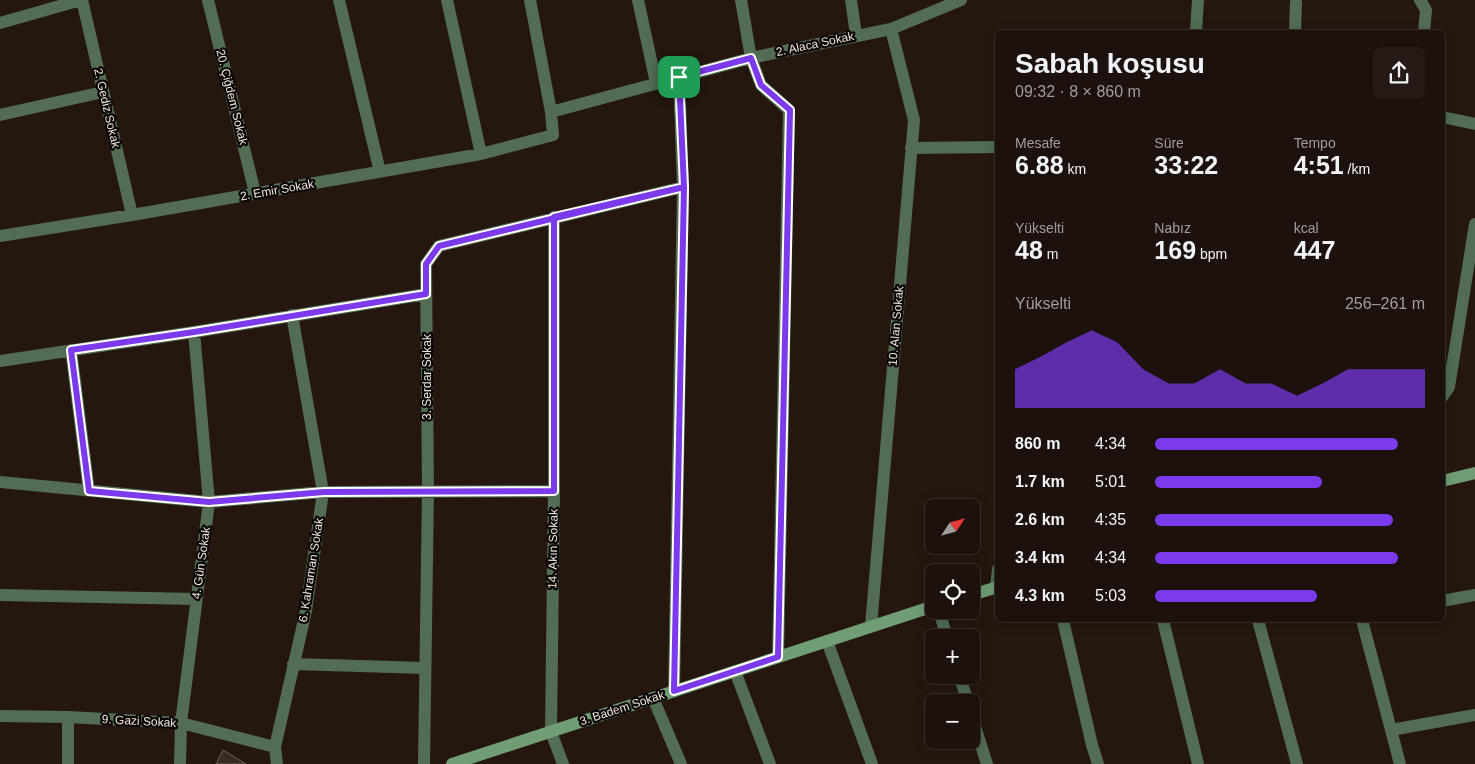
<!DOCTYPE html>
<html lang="tr">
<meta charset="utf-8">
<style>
:root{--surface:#1c110c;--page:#251a15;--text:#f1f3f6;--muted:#a09d9d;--line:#3a312d;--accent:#7c3aed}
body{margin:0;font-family:Helvetica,sans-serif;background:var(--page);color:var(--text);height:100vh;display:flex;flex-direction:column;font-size:19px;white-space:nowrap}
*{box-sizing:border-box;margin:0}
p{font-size:16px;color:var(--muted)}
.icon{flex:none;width:28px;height:28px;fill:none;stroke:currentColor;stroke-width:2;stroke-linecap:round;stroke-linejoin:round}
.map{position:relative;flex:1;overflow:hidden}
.side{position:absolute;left:995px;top:30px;width:450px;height:592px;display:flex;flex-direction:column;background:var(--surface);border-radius:8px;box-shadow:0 2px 12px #0003,0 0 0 1px var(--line)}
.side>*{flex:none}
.needle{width:32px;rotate:54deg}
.fabs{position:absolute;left:925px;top:499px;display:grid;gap:10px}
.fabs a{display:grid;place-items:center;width:55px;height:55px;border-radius:8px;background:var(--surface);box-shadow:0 2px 12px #0003,0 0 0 1px var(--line);font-size:25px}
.pin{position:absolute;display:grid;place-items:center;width:42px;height:42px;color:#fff;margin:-21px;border-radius:10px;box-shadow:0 2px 8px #0006}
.round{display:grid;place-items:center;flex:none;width:52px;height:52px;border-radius:8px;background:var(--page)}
.overview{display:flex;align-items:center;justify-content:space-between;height:85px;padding:0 20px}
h1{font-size:28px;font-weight:800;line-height:38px}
.stats{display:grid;grid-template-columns:repeat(3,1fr);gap:8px;height:85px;padding:5px 20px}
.stats div{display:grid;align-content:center}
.stats b{font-size:25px;font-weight:800}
.stats small{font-size:14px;font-weight:400}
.stats p{font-size:14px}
.chart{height:140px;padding:10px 20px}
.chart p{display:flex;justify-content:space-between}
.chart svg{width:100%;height:90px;margin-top:5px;fill:var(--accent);opacity:.7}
ul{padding:0 20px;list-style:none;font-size:16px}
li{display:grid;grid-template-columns:80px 60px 1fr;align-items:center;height:38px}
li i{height:12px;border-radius:6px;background:var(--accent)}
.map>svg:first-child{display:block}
</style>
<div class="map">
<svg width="1475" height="764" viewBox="0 0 1475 764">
<rect width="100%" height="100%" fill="#251710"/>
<!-- building -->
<path fill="#392a22" stroke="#6f5f56" d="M223,750L246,764H216Z"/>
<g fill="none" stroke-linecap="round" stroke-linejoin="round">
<!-- street -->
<path stroke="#526d54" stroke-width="12" d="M82,0L132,215
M208,0L255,193
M339,0L380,172
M447,0L481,154
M638,0L656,83
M741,0L751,58L761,85L789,110L778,657
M851,0L856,35
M1420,0L1426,10L1424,32
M0,23L81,0
M1196,32L1198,0
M1295,32L1296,3
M551,112L751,58L891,29L961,0
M0,115L103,92
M1442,117L1475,124
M911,148L998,147
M554,217V491L551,732L563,764
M0,236L132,215L481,154L553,135L551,112L530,0
M71,350L89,491
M0,361L194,332L426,294
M1442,397L1449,387L1475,224
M0,482L209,502L323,492L554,491
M996,587L998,569
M0,595L196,599
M1442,601L1475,595
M939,610L947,638
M1063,620L1092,745L1098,764
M1163,620L1198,764
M1258,620L1297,764
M1362,620L1400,764
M871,626L914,120L891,29
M827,641L872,764
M293,664L425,668
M735,671L770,764
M959,675L968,702
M674,691L683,187L679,77
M653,698L681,764
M971,714L987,764
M0,716L68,717L181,723L275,747
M68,717V764
M1391,730L1475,715
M180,764L181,723L209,502L194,332
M277,764L275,747L306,611L323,492L292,315
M424,764L428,491L426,264L439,246L683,187"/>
<!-- secondary -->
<path stroke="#709d74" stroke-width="12" d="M1442,481L1475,473
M971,595L998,587
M452,764L934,606"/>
</g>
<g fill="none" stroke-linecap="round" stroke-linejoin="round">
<!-- route casing -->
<g stroke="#fff" stroke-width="10">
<path id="route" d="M679,77L684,187L439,246L426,264V294L194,332L71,350L89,491L209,502L324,492L554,491V217L684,187L674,691L778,657L790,110L761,85L751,58L679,77"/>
</g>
<!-- route -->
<use href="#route" stroke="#7c3aed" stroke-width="6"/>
</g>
<g text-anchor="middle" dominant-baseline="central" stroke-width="4.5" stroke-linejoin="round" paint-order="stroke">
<!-- street labels -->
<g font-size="12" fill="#efe5e0" stroke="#0a0503">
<text transform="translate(815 44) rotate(-12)">2. Alaca Sokak</text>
<text transform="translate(232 97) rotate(76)">20. Çiğdem Sokak</text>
<text transform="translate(107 108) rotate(77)">2. Gediz Sokak</text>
<text transform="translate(277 190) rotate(-10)">2. Emir Sokak</text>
<text transform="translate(896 326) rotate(-85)">10. Alan Sokak</text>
<text transform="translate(427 377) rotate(-90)">3. Serdar Sokak</text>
<text transform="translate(553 549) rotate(-89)">14. Akın Sokak</text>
<text transform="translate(201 563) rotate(-82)">4. Gün Sokak</text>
<text transform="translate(311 570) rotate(-81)">6. Kahraman Sokak</text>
<text transform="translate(622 708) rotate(-18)">3. Badem Sokak</text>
<text transform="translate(139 721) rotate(3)">9. Gazi Sokak</text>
</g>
</g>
</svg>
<div class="fabs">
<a><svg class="needle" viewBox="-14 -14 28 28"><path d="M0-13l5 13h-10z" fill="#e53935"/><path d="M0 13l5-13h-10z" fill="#a09d9d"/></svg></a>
<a><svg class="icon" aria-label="locate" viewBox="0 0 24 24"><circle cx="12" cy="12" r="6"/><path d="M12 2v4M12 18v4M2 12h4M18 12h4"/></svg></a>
<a>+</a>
<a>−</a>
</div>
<div class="pin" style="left:679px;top:77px;background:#1e9e55"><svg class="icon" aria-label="arrive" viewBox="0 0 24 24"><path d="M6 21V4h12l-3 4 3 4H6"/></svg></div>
<section class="side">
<div class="overview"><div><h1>Sabah koşusu</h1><p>09:32 · 8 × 860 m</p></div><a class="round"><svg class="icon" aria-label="share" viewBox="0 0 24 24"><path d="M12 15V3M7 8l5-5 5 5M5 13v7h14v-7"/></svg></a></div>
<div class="stats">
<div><p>Mesafe</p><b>6.88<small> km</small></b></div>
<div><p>Süre</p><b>33:22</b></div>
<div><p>Tempo</p><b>4:51<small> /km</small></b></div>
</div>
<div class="stats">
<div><p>Yükselti</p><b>48<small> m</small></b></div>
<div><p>Nabız</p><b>169<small> bpm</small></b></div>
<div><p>kcal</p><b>447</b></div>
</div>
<div class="chart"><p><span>Yükselti</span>256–261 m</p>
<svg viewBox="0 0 160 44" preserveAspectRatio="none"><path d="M0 44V25L10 19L20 12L30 6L40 12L50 25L60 32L70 32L80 25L90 32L100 32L110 38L120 32L130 25L140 25L150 25L160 25V44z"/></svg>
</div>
<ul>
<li><b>860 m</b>4:34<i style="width:90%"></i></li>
<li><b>1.7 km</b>5:01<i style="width:62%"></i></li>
<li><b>2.6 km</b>4:35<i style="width:88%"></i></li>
<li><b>3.4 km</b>4:34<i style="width:90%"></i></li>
<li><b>4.3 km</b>5:03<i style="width:60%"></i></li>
</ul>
</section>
</div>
